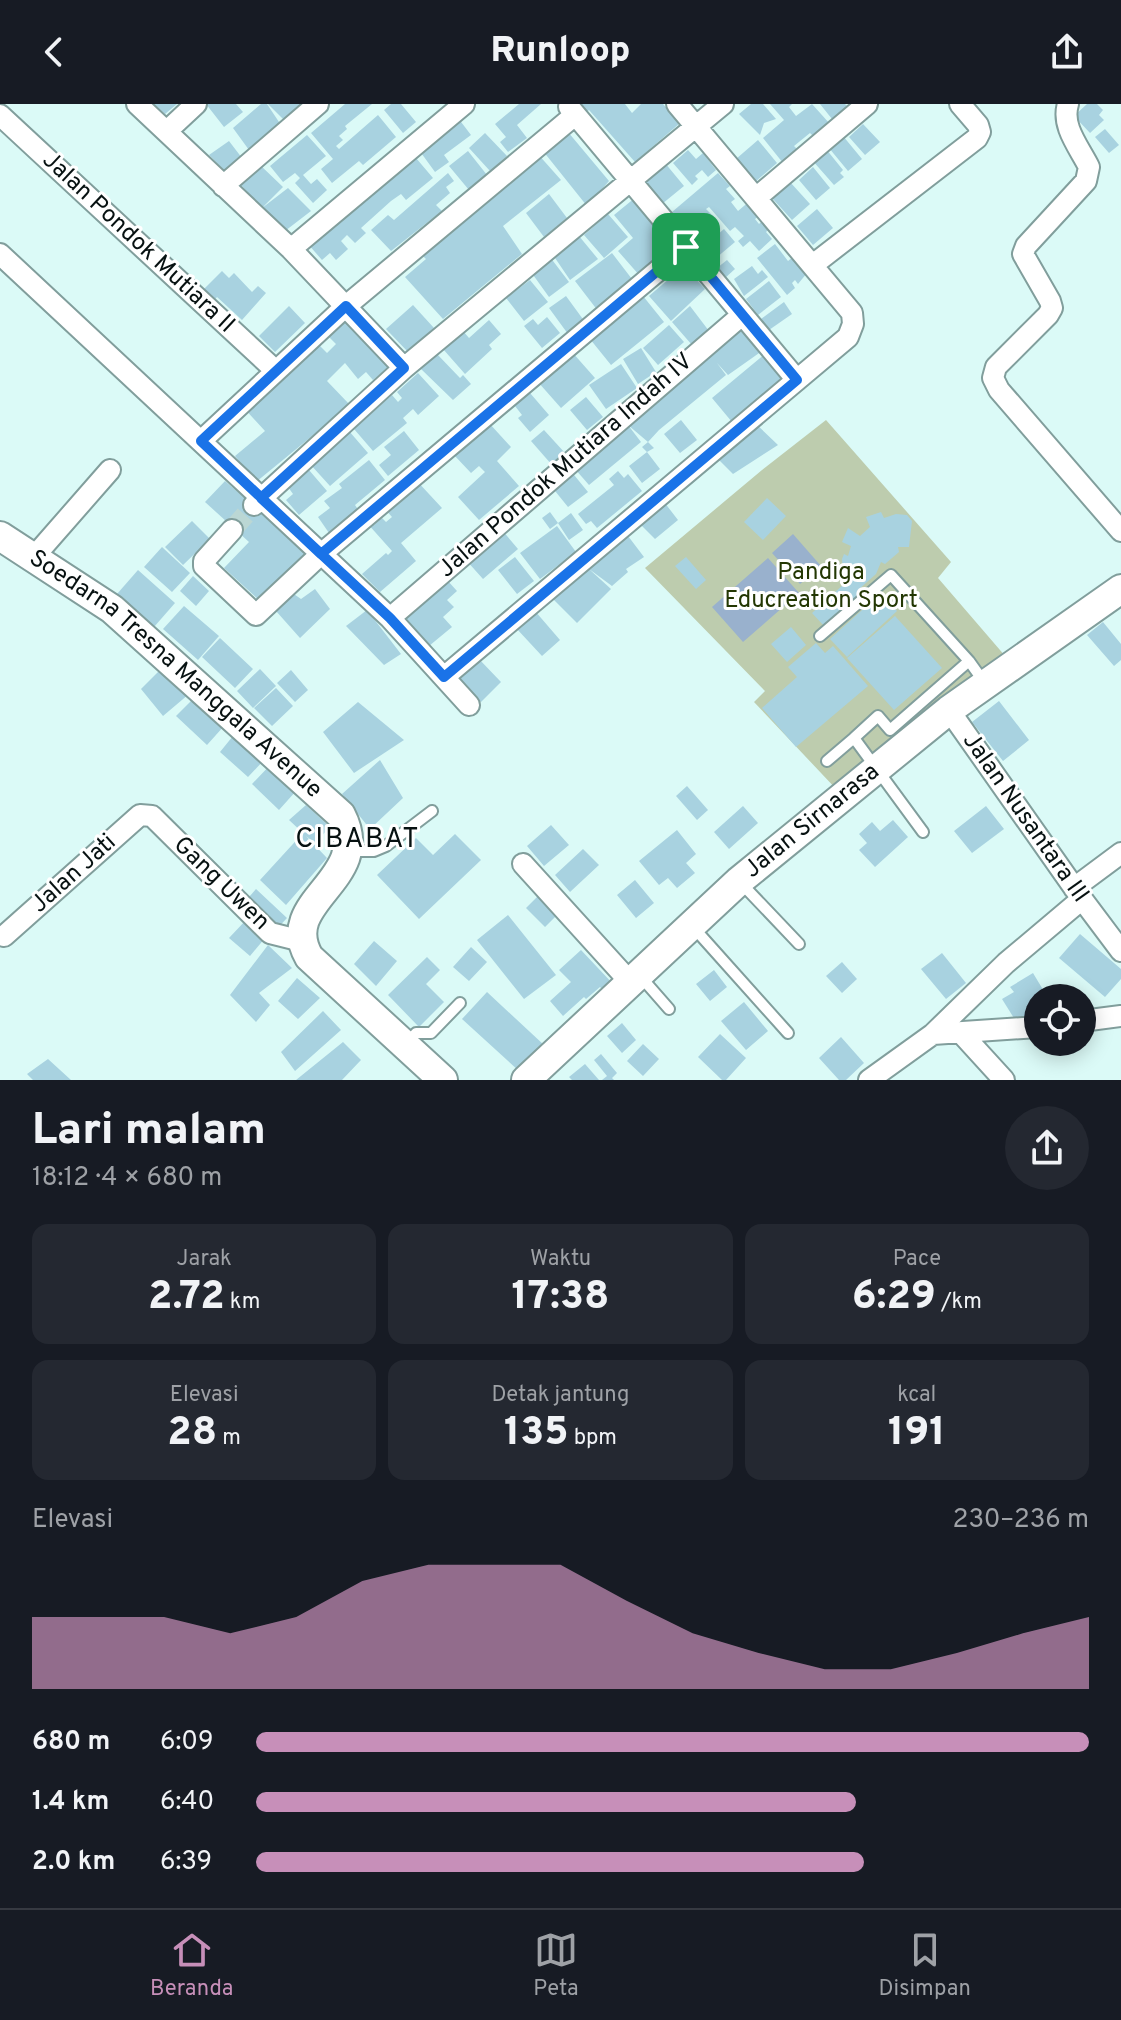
<!DOCTYPE html>
<html lang="id">
<meta charset="utf-8">
<style>
:root{--surface:#171b24;--page:#242831;--text:#f1f3f6;--muted:#9ea1a6;--line:#363941;--accent:#c78fb9}
body{margin:0;font-family:Overpass,sans-serif;background:var(--page);color:var(--text);height:100vh;display:flex;flex-direction:column;font-size:30px;white-space:nowrap}
*{box-sizing:border-box;margin:0}
p{font-size:26px;color:var(--muted)}
.icon{flex:none;width:44px;height:44px;fill:none;stroke:currentColor;stroke-width:2;stroke-linecap:round;stroke-linejoin:round}
.map{position:relative;height:976px;overflow:hidden}
.sheet{display:flex;flex-direction:column;background:var(--surface);flex:1}
.sheet>*{flex:none}
.tools{position:absolute;left:1024px;top:880px;display:grid;gap:16px}
.tools a{display:grid;place-items:center;width:72px;height:72px;border-radius:50%;background:var(--surface);box-shadow:0 4px 20px #0003;font-size:40px}
.pin{position:absolute;display:grid;place-items:center;width:68px;height:68px;color:#fff;margin:-34px;border-radius:16px;box-shadow:0 4px 12px #0006}
.round{display:grid;place-items:center;flex:none;width:84px;height:84px;border-radius:42px;background:var(--page)}
.summary{display:flex;align-items:center;justify-content:space-between;height:136px;padding:0 32px}
h1{font-size:44px;font-weight:800;line-height:60px}
.stats{display:grid;grid-template-columns:repeat(3,1fr);gap:12px;height:136px;padding:8px 32px}
.stats div{display:grid;align-content:center;border-radius:16px;background:var(--page);text-align:center}
.stats b{font-size:40px;font-weight:800}
.stats small{font-size:22px;font-weight:400}
.stats p{font-size:22px}
.chart{height:224px;padding:16px 32px}
.chart p{display:flex;justify-content:space-between}
.chart svg{width:100%;height:144px;margin-top:8px;fill:var(--accent);opacity:.7}
ul{padding:0 32px;list-style:none;font-size:26px}
li{display:grid;grid-template-columns:128px 96px 1fr;align-items:center;height:60px}
li i{height:20px;border-radius:10px;background:var(--accent)}
header{display:flex;justify-content:space-between;align-items:center;height:104px;padding:0 32px;background:var(--surface);font-size:36px;font-weight:800}
.tabs{display:flex;justify-content:space-around;align-items:center;height:112px;border-top:2px solid var(--line);background:var(--surface);font-size:22px;color:var(--muted)}
.tabs a{display:grid;justify-items:center;gap:4px}
.tabs .active{color:var(--accent)}
.map>svg:first-child{display:block}
</style>
<header><svg class="icon" aria-label="back" viewBox="0 0 24 24"><path d="M15 5l-7 7 7 7"/></svg>Runloop<svg class="icon" aria-label="share" viewBox="0 0 24 24"><path d="M12 15V3M7 8l5-5 5 5M5 13v7h14v-7"/></svg></header>
<div class="map">
<svg width="1121" height="976" viewBox="0 0 1121 976">
<rect width="100%" height="100%" fill="#dbfaf7"/>
<!-- green -->
<path fill="#bdccae" d="M826,316L951,458L938,474L1006,553L838,687L754,598L765,587L645,464L762,366Z"/>
<!-- water -->
<path fill="#99b1cd" d="M793,430L821,462L800,480L772,449Z
M768,454L799,489L743,538L712,503Z"/>
<!-- building -->
<path fill="#a8d2e0" d="M154,0H177L165,10Z
M206,0H236L243,8L224,23Z
M261,0H267L281,21L249,46L233,24Z
M268,0H305L285,17Z
M345,0H372L345,22L347,25L339,32L343,36L336,42L339,45L378,11L396,33L363,61L359,57L332,79L321,65L333,55L311,29Z
M391,0H401L416,18L403,29L384,6Z
M519,0H541L517,21L527,34L508,48L500,38L506,33L495,20Z
M577,0H625L632,9L641,0H663L680,19L635,58L589,6L585,9Z
M751,0H763L776,15L764,19L760,31L739,10Z
M770,0H792L789,3L796,12L812,0L830,20L814,33L810,29L794,42L798,46L783,59L763,34L784,16Z
M820,0H845L847,2L832,15Z
M1087,0H1097L1103,6L1099,11L1104,16L1090,29L1074,12Z
M455,10L471,31L444,51L449,58L435,68L419,46Z
M863,20L880,38L865,51L849,33Z
M1105,25L1119,41L1109,49L1095,33Z
M568,28L609,77L587,102L543,47Z
M485,29L507,52L490,67L469,44Z
M307,31L326,52L303,71L311,80L317,75L327,86L313,99L295,79L300,74L295,69L283,78L270,62Z
M843,32L862,55L848,67L829,44Z
M758,36L777,59L755,78L736,55Z
M229,37L242,54L224,66L209,51Z
M826,45L843,66L840,69L844,73L834,81L812,56Z
M688,46L696,55L703,49L716,66L708,73L702,66L695,72L698,75L692,81L673,59Z
M468,47L487,71L469,86L449,62Z
M537,49L561,76L503,122L522,150L443,215L405,173L426,155L418,147Z
M416,54L433,74L406,96L401,90L391,97L361,124L366,129L355,139L347,131L341,137L348,145L336,156L330,149L322,156L308,140L399,65Z
M665,59L684,82L662,100L643,77Z
M259,60L283,83L262,104L288,84L311,107L285,127L262,104L240,80Z
M813,63L830,84L816,96L799,76Z
M448,69L454,77L446,83L450,89L436,101L442,107L391,147L371,126L388,111L394,116Z
M718,69L730,82L726,85L735,95L731,98L738,107L751,96L759,112L755,115L759,120L764,115L771,123L766,128L772,135L759,147L750,137L743,143L738,137L744,132L735,123L730,127L709,103L706,105L714,113L710,116L718,125L703,138L672,108Z
M790,78L810,100L792,116L772,94Z
M549,90L567,114L544,133L526,109Z
M636,93L677,142L640,172L618,147L633,134L614,111Z
M817,105L833,124L813,141L797,122Z
M608,110L628,133L604,154L584,131Z
M724,125L735,138L716,154L705,141Z
M579,132L598,155L570,176L553,151Z
M775,140L788,157L794,152L807,169L798,180L795,176L792,179L795,184L787,191L757,154Z
M612,149L635,179L598,207L575,177Z
M550,153L569,178L549,193L531,168Z
M727,156L735,165L725,174L717,164Z
M684,162L705,185L671,217L649,192Z
M752,162L758,170L762,166L768,173L744,192L734,175Z
M222,167L229,174L234,169L252,188L258,182L266,189L242,216L217,193L213,198L202,187Z
M530,176L548,198L524,217L506,194Z
M769,177L781,193L758,211L746,195Z
M566,192L585,218L568,230L549,204Z
M643,192L664,218L611,261L590,235Z
M784,198L792,210L769,226L761,215Z
M413,201L434,224L408,248L386,225Z
M289,202L305,219L275,248L259,232Z
M690,202L709,227L692,241L672,218Z
M547,213L560,229L542,244L524,222L533,215L538,221Z
M344,215L368,240L370,238L390,262L373,276L366,268L358,275L345,259L327,277L350,301L256,378L235,352L265,327L243,303L319,241L327,249L336,240L327,231Z
M489,216L501,230L489,241L492,245L465,270L443,245L463,227L469,234Z
M669,221L684,238L658,261L643,244Z
M743,224L762,247L728,271L717,259L726,271L659,326L648,338L654,344L647,348L642,343L648,338L628,321L641,338L589,381L575,365Z
M641,244L656,268L638,280L623,255Z
M572,248L595,274L561,304L538,278Z
M437,250L460,274L463,271L471,280L453,296L421,265Z
M765,250L784,274L732,318L712,294Z
M621,260L637,284L606,305L589,281Z
M418,269L439,292L418,311L413,305L403,314L407,319L373,347L354,325L392,291L398,298L402,294L397,288Z
M530,289L549,311L530,328L518,314L522,311L515,302Z
M586,293L603,313L587,326L570,306Z
M681,316L697,336L680,349L664,330Z
M489,319L511,343L497,357L519,382L479,416L458,393L485,368L479,362L471,369L454,351Z
M755,319L778,341L733,370L715,352Z
M544,326L565,349L552,361L531,337Z
M349,327L368,349L330,382L310,360Z
M404,327L419,346L388,372L379,361L391,351L384,343Z
M647,348L660,365L642,379L629,362Z
M369,356L385,376L355,401L359,407L329,429L318,413L330,404L324,397L342,384L339,380Z
M309,366L327,387L299,411L286,396L293,390L288,383Z
M570,366L588,388L568,403L551,382Z
M618,367L624,374L628,370L642,387L597,424L591,417L586,420L578,410L614,381L609,375Z
M416,376L442,404L401,439L416,457L380,488L362,470L386,449L388,451L392,447L367,419L370,417L374,421L382,414L386,418L392,413L384,404L390,398L395,403L403,396L399,391Z
M225,377L307,448L260,497L224,464L249,438L205,398Z
M661,394L678,416L655,435L637,417Z
M767,394L786,412L763,436L744,418Z
M550,408L558,419L550,425L542,414Z
M881,408L884,414L896,410L907,411L912,417L909,443H898L899,448L885,460L881,458L876,470L857,487L859,491L824,522L812,509L844,480L842,455L844,450L848,452L851,442L842,438L848,424L860,432L870,423L866,413Z
M571,409L583,426L569,436L558,419Z
M192,417L210,435L183,461L165,443Z
M557,422L576,448L540,475L520,449Z
M502,426L518,445L483,475L466,456Z
M625,428L644,453L626,465L628,468L612,482L589,465L611,485L577,519L550,492Z
M162,443L190,469L172,488L144,463Z
M515,453L534,477L517,490L498,466Z
M686,453L706,476L696,485L675,462Z
M138,466L175,499L154,523L117,490Z
M193,472L209,487L196,502L180,487Z
M447,476L457,487L447,496L454,503L443,513L452,523L429,542L398,508Z
M315,485L330,505L300,534L276,507L291,488L301,495Z
M881,489L897,507L847,553L830,535Z
M184,502L219,532L198,556L163,525Z
M367,506L401,550L384,561L346,522Z
M535,507L560,536L542,552L516,524Z
M895,512L942,564L894,606L847,554Z
M1103,518L1121,540V556L1114,562L1087,531Z
M791,523L806,541L787,558L771,540Z
M220,534L253,565L235,584L202,553Z
M816,539L825,549L833,542L868,582L796,643L762,604L797,573L788,563Z
M478,554L501,578L481,598L455,570Z
M162,564L189,590L163,612L141,585Z
M260,565L276,582L253,604L237,587Z
M291,566L308,586L295,598L277,579Z
M276,584L293,602L272,622L254,604Z
M194,594L224,622L207,641L176,612Z
M999,597L1029,636L1003,657L972,618Z
M358,598L404,636L354,669L323,628Z
M237,627L265,655L248,673L220,648Z
M380,656L403,694L370,725L342,690Z
M273,658L296,687L279,706L252,680Z
M687,682L708,706L697,716L676,692Z
M306,701L330,723L315,739L306,732L327,754L286,801L260,776L303,729L289,716Z
M743,702L758,719L729,745L714,728Z
M986,702L1004,725L972,749L954,727Z
M893,716L908,733L875,763L859,746L867,739L859,730L872,718L880,727Z
M551,721L569,741L544,762L527,742Z
M677,726L696,750L686,759L695,769L677,784L668,774L659,781L639,757Z
M455,730L481,756L419,815L377,771L416,734L433,751Z
M583,745L599,761L570,788L555,771Z
M635,776L654,799L636,814L617,791Z
M256,785L287,814L272,830L243,800Z
M539,791L558,810L545,823L526,804Z
M508,811L556,871L524,895L477,836Z
M246,816L265,834L250,852L229,834Z
M1080,830L1121,865V875L1105,893L1059,854Z
M374,837L397,857L376,882L354,860Z
M268,841L292,864L259,889L270,901L256,918L230,891Z
M471,843L487,858L469,877L453,863Z
M581,846L614,881L606,889L600,883L586,895L584,893L563,912L550,897L571,878L559,866Z
M942,849L966,879L946,895L921,865Z
M427,853L440,866L426,880L444,898L419,923L388,891Z
M842,858L857,875L842,889L826,872Z
M714,866L727,883L710,897L696,880Z
M1033,869L1048,894H1038V916L1032,919L1028,913L1017,919L1002,895L1014,888L1010,883Z
M297,874L320,894L298,915L278,897Z
M487,888L544,941L519,967L462,915Z
M744,898L768,927L746,946L721,917Z
M323,907L341,926L295,967L281,948Z
M622,919L636,936L622,949L607,932Z
M720,930L746,954L726,976H722L698,953Z
M841,933L864,959L846,976H839L819,954Z
M343,938L361,956L342,976H296Z
M643,940L659,955L643,972L627,957Z
M601,950L617,969L612,974L614,976H602L607,972L594,956Z
M48,955L71,976H33L27,970Z
M585,960L599,976H572L569,973Z"/>
<g fill="none" stroke-linecap="round" stroke-linejoin="round">
<!-- street-tunnel -->
<path stroke="#bbd7d4" stroke-width="20" stroke-dasharray="20 10" stroke-linecap="butt" d="M232,426L254,401"/>
<!-- lane casing -->
<g stroke="#819e9c" stroke-width="14">
<path id="lane" d="M820,532L891,471L969,557L984,578
M854,634L878,612L890,626L969,557
M827,657L854,634L923,728
M349,747H374L386,742L432,707
M740,778L799,840
M694,824L788,929
M641,873L669,905
M407,939L416,929H431L460,899"/>
</g>
<!-- street casing -->
<g stroke="#819e9c" stroke-width="24">
<path id="street" d="M137,0L291,145L404,264
M1068,0C1061,22 1079,43 1089,63L1086,77L1026,142L1023,150L1050,197L1052,204L1048,211L996,263L993,274L999,286L1121,427
M569,3L797,276
M0,11L276,267
M167,27L196,0
M223,82L318,0
M756,94L867,0
M291,145L464,0
M0,150L390,514L469,601
M814,160L977,34L980,28L978,21L960,0
M201,337L346,202L575,11
M254,401L404,264L723,0
M232,426L204,457V462L256,511L321,450L686,143
M33,454L110,366
M390,514L742,211
M444,573L848,233L853,220L852,209L677,0
M949,606L1082,795L1121,847
M523,760L631,879
M1074,784L1121,749
M4,832L140,711L152,712L270,829L302,837
M1082,917L1121,912
M933,930L1006,859L1082,795
M962,930L1004,976
M869,976L933,930L1038,923"/>
</g>
<!-- secondary casing -->
<g stroke="#819e9c" stroke-width="32">
<g id="secondary">
<path id="s1" d="M0,432L112,505L341,711C375,776 276,796 309,853L443,976"/>
<path id="s2" d="M526,976L739,777L949,606L1121,485"/>
</g>
</g>
<!-- lane -->
<use href="#lane" stroke="#fff" stroke-width="10"/>
<!-- street -->
<use href="#street" stroke="#fff" stroke-width="20"/>
<!-- secondary -->
<use href="#secondary" stroke="#fff" stroke-width="28"/>
</g>
<g fill="none" stroke-linecap="round" stroke-linejoin="round">
<!-- route casing -->
<g stroke="#fff" stroke-width="16">
<path id="route" d="M686,143L321,450L201,337L346,202L404,264L261,394L390,514L444,573L797,276L686,143"/>
</g>
<!-- route -->
<use href="#route" stroke="#1a73e8" stroke-width="10"/>
</g>
<g text-anchor="middle" dominant-baseline="central" stroke-width="6" stroke-linejoin="round" paint-order="stroke">
<!-- street labels -->
<g font-size="24" fill="#071111" stroke="#fff">
<text transform="translate(138 139) rotate(43)">Jalan Pondok Mutiara II</text>
<text transform="translate(566 362) rotate(-41)">Jalan Pondok Mutiara Indah IV</text>
<text stroke="none"><textPath href="#s1" startOffset="224">Soedarna Tresna Manggala Avenue</textPath></text>
<text transform="translate(1025 714) rotate(55)">Jalan Nusantara III</text>
<text stroke="none"><textPath href="#s2" startOffset="386">Jalan Sirnarasa</textPath></text>
<text transform="translate(74 770) rotate(-42)">Jalan Jati</text>
<text transform="translate(221 780) rotate(44)">Gang Uwen</text>
</g>
<!-- park labels -->
<g font-size="24" fill="#233703" stroke="#fff">
<text x="821" y="469">Pandiga<tspan x="821" dy="28">Educreation Sport</tspan></text>
</g>
<!-- quarter labels -->
<g font-size="28" letter-spacing="2" fill="#071111" stroke="#fff">
<text x="358" y="736">CIBABAT</text>
</g>
</g>
</svg>
<div class="tools">
<a><svg class="icon" aria-label="locate" viewBox="0 0 24 24"><circle cx="12" cy="12" r="6"/><path d="M12 2v4M12 18v4M2 12h4M18 12h4"/></svg></a>
</div>
<div class="pin" style="left:686px;top:143px;background:#1e9e55"><svg class="icon" aria-label="arrive" viewBox="0 0 24 24"><path d="M6 21V4h12l-3 4 3 4H6"/></svg></div>
</div>
<section class="sheet">
<div class="summary"><div><h1>Lari malam</h1><p>18:12 · 4 × 680 m</p></div><a class="round"><svg class="icon" aria-label="share" viewBox="0 0 24 24"><path d="M12 15V3M7 8l5-5 5 5M5 13v7h14v-7"/></svg></a></div>
<div class="stats">
<div><p>Jarak</p><b>2.72<small> km</small></b></div>
<div><p>Waktu</p><b>17:38</b></div>
<div><p>Pace</p><b>6:29<small> /km</small></b></div>
</div>
<div class="stats">
<div><p>Elevasi</p><b>28<small> m</small></b></div>
<div><p>Detak jantung</p><b>135<small> bpm</small></b></div>
<div><p>kcal</p><b>191</b></div>
</div>
<div class="chart"><p><span>Elevasi</span>230–236 m</p>
<svg viewBox="0 0 160 44" preserveAspectRatio="none"><path d="M0 44V22L10 22L20 22L30 27L40 22L50 11L60 6L70 6L80 6L90 17L100 27L110 33L120 38L130 38L140 33L150 27L160 22V44z"/></svg>
</div>
<ul>
<li><b>680 m</b>6:09<i style="width:100%"></i></li>
<li><b>1.4 km</b>6:40<i style="width:72%"></i></li>
<li><b>2.0 km</b>6:39<i style="width:73%"></i></li>
</ul>
</section>
<nav class="tabs">
<a class="active"><svg class="icon" aria-label="home" viewBox="0 0 24 24"><path d="M3 11l9-7 9 7M6 9v11h12V9"/></svg>Beranda</a>
<a><svg class="icon" aria-label="map" viewBox="0 0 24 24"><path d="M3 6l6-2 6 2 6-2v14l-6 2-6-2-6 2zM9 4v14M15 6v14"/></svg>Peta</a>
<a><svg class="icon" aria-label="saved" viewBox="0 0 24 24"><path d="M7 4h10v16l-5-4-5 4z"/></svg>Disimpan</a>
</nav>
